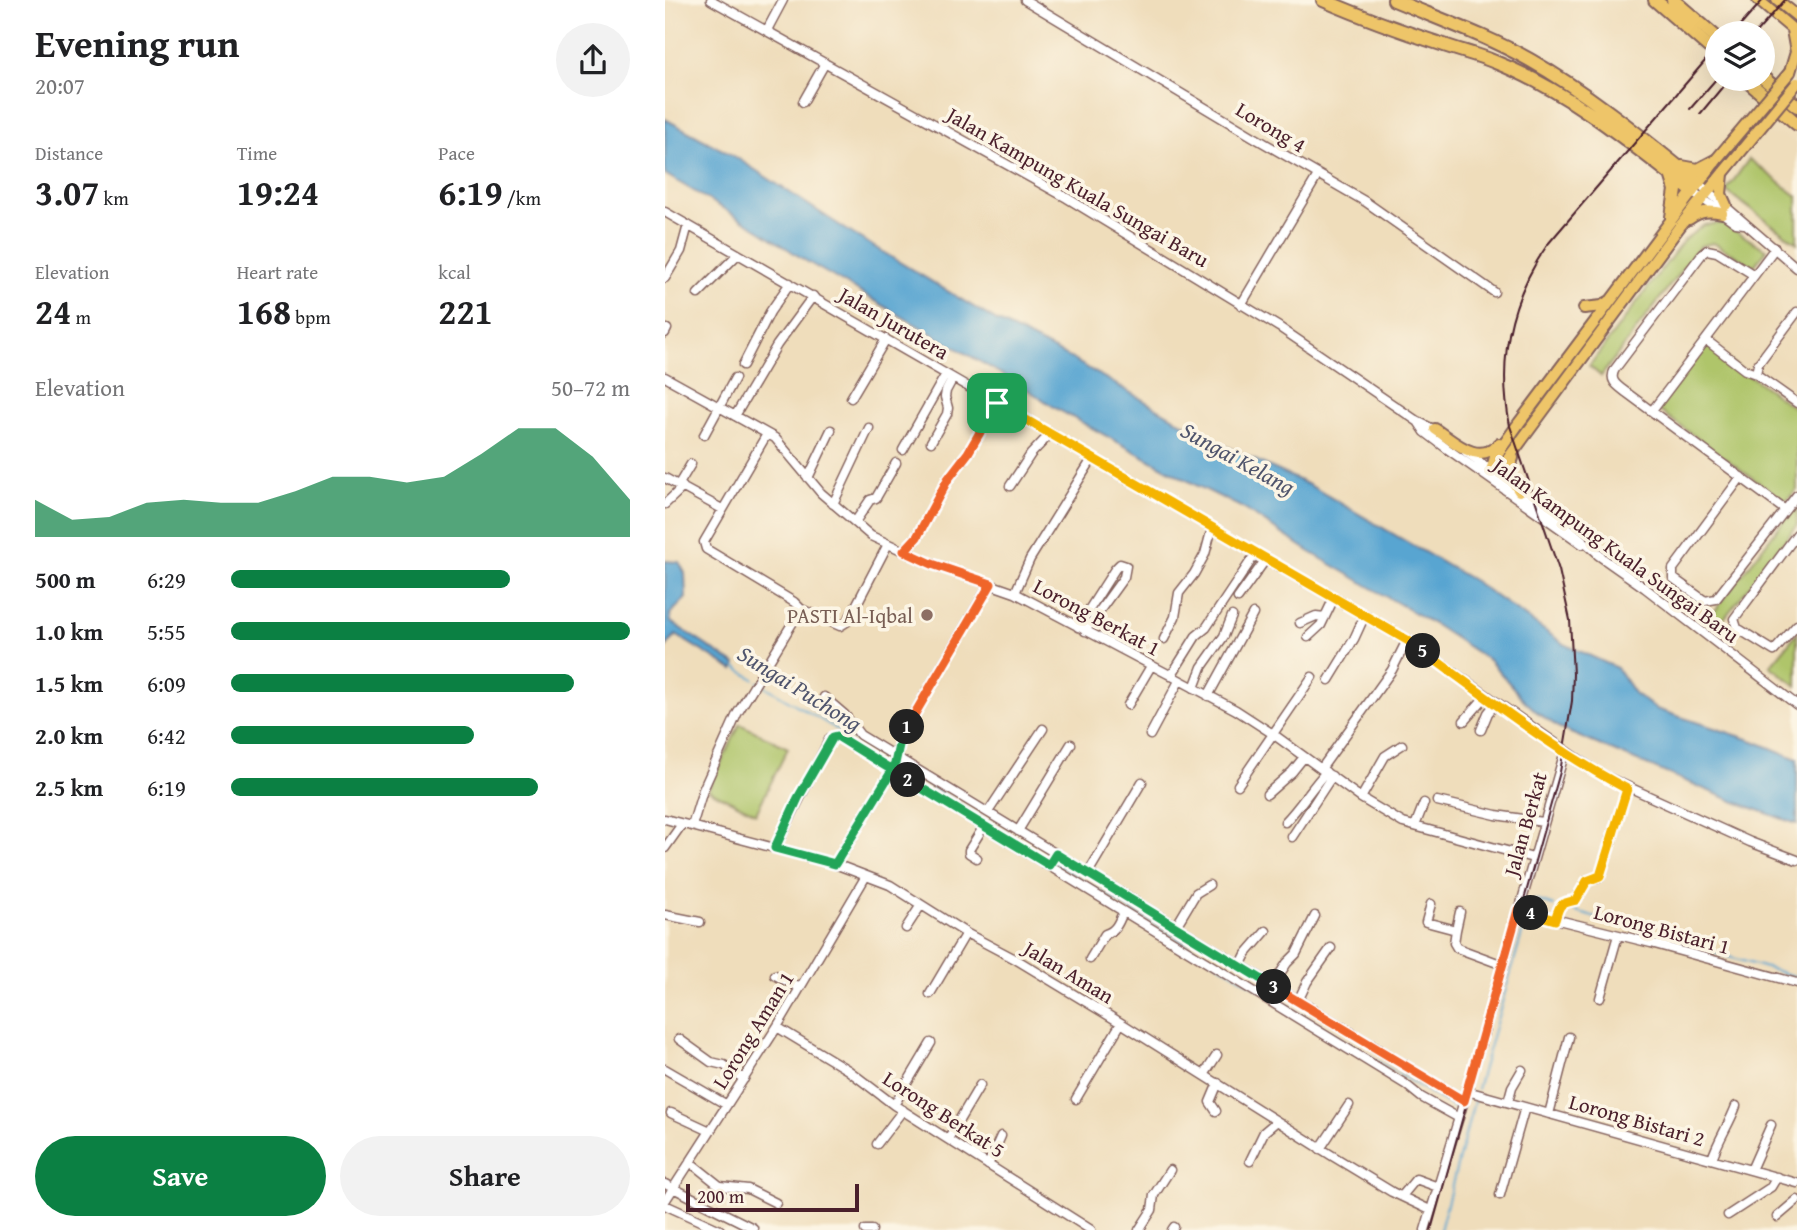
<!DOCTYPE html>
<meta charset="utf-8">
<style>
:root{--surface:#fff;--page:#f2f2f2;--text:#202124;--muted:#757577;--accent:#0b8043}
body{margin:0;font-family:"Gentium Book Plus",serif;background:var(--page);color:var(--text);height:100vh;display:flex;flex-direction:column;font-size:26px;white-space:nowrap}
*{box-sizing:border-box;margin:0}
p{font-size:23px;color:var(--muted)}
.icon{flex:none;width:38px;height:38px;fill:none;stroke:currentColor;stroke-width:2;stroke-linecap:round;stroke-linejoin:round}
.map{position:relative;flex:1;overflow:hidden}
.sheet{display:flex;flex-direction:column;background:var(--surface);width:665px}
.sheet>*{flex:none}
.buttons{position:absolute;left:1040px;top:21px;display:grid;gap:14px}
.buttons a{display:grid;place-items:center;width:70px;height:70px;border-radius:50%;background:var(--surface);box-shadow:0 7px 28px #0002;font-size:35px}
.scale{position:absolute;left:21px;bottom:18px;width:173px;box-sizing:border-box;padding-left:7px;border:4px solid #4a1f2b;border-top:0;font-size:19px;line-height:24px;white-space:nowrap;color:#4a1f2b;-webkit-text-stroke:5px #fcf5e5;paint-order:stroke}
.pin{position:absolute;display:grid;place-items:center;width:60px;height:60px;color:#fff;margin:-30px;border-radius:14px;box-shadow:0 4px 10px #0006}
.km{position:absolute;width:35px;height:35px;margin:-18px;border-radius:50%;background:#222;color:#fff;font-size:19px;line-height:35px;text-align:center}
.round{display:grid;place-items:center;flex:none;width:74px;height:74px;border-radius:37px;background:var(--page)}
.summary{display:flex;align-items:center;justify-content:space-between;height:119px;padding:0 35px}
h1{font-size:38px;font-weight:700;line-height:52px}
.figures{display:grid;grid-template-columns:repeat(3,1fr);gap:10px;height:119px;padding:7px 35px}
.figures div{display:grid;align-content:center}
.figures b{font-size:35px;font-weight:700}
.figures small{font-size:19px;font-weight:400}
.figures p{font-size:19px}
.chart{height:196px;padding:14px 35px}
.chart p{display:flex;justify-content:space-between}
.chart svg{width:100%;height:126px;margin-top:7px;fill:var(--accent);opacity:.7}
.button{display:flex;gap:14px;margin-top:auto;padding:14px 35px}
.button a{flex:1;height:80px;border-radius:42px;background:var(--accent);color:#fff;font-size:28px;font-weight:700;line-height:80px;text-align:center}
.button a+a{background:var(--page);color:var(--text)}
ul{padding:0 35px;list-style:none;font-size:23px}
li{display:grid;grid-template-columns:112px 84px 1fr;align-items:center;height:52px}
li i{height:18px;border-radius:9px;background:var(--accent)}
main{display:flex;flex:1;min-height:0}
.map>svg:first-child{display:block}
</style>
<main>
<section class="sheet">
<div class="summary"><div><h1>Evening run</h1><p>20:07</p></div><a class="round"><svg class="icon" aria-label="share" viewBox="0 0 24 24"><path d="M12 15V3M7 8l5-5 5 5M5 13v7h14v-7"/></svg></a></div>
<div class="figures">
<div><p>Distance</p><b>3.07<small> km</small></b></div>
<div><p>Time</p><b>19:24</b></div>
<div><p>Pace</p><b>6:19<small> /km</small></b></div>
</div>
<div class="figures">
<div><p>Elevation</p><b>24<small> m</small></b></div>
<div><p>Heart rate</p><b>168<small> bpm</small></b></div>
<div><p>kcal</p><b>221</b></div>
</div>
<div class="chart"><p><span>Elevation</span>50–72 m</p>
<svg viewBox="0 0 160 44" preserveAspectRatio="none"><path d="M0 44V31L10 38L20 37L30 32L40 31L50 32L60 32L70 28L80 23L90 23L100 25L110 23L120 15L130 6L140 6L150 16L160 31V44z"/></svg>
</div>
<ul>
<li><b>500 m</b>6:29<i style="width:70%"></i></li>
<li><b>1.0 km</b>5:55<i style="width:100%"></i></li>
<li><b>1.5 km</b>6:09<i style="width:86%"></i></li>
<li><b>2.0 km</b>6:42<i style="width:61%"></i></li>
<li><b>2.5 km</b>6:19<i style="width:77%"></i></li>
</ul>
<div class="button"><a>Save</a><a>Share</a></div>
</section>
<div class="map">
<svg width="1132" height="1230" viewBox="0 0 1132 1230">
<rect width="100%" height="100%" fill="#fcf5e5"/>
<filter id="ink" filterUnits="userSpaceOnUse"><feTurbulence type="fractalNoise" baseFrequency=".0143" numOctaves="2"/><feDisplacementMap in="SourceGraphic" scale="14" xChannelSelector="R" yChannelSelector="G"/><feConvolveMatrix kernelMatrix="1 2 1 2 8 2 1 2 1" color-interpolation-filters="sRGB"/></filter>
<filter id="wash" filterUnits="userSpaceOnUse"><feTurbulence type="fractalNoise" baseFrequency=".00686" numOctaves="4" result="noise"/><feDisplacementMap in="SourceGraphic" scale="28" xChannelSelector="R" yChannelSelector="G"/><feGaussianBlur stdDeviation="1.57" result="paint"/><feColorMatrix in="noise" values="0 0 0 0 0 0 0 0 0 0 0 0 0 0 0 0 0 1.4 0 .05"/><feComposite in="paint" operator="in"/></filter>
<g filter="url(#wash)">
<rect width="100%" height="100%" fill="#efddbb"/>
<!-- green -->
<path fill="#afc56a" stroke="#7c724a" stroke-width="2" d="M1084,159L1132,196V243L1061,191Z
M1057,223L1102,250L1089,266L1048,243L1035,246L936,376L924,366L1019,240L1039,225Z
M1042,345L1132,410V490L1122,500H1118L992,409Z
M1132,503V525L1054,625L1045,617Z
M1132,633V686L1105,666Z
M75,724L123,748L91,813L43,790Z"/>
<!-- water -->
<path fill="#58a5d1" stroke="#51627e" stroke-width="2" d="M0,119L69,156L188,234L332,321L405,358L549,441L644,485L809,581L899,644L952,668L969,693L991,709L1089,741L1132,759V824L1068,801L896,729L873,713L859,700L825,661L767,623L645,552L578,508L531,485L392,409L357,386L141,261L96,231L0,174Z
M0,561L14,562L20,573L21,598L5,614L6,622L71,665L68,670L11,635L0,648Z"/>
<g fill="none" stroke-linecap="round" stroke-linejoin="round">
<!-- stream -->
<path stroke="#58a5d1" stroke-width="2" d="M70,667L89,679
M93,682L226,762
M231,765L599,992
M866,908L870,900L889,906
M898,908L1132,977
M604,995L791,1109
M812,1089L862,916
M775,1230L810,1098"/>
</g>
</g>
<g filter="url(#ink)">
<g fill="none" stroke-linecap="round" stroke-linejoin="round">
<!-- minor casing -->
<g stroke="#84625d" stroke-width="11">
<path id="minor" d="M46,0L402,198L614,327L752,421L774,432
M360,0L592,139L701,202L829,292
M102,30L118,0
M138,102L160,63
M1039,188L1132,268
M1027,191L1071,223L1079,224
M0,212L742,640L935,774L1085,842L1132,860
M1089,275L1052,252L1042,250L1037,254L950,369C943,381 953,386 962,393L1120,510
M0,278L16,251L23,225
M33,294L73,254
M576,305L653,175
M0,333L2,329
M1041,340L1080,370L1091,374L1132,403
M78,365L105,312L125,283
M1091,374L1093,364L1132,312
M0,377L110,438L156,493L206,536L267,564L350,593L571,710L608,734L696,798L738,823L868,858
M186,398L221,339
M987,411L1110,248
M70,416L112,345L148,296
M754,423L760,432L781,448L917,544
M102,434L39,542L41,549L129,602L136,609L175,626L183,621L223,544
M39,435L70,378
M266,442L282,414L283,408L280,397L281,391L288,378
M238,450L281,374
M801,452L897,522L937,557
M1076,477L1008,569V578L1040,601L1051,599L1132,495
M0,478L57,509
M143,478L166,430
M14,484L26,464
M345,486L366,454L385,434
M0,504L18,487
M168,504L204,428
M190,522L205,500L211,498L231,463
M1132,534L1069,619L1072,628L1109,651L1132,625
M239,551L252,537L283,479L303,453L332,403
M933,555L980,588L1132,705
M350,593L365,559L427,459
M573,598L601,559
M635,623L651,616L660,617
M413,627L450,569L455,564L461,566L459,577L420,631
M643,637L656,625L669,598
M499,639L510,617L514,593L529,574L540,554L547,528
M506,676L531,636L541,628L591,553
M664,680L689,639L700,615
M529,688L537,667L559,636L567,616
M543,696L588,614
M159,697L180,715L195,735L799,1101
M463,705L486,666
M799,721L821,696
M816,730L823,713L831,703
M485,735L514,681
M656,769L727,670L742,640
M573,785L647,677
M602,794L627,772L639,757
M696,798L720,756L737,745
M772,801L831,815L878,822
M323,812L378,729
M0,819L170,864L225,885L301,933L352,960L456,1023L666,1155L727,1192L765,1210
M620,822C635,807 646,788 661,772
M27,826L38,790L72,714L136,609
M750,826L759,803
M353,831L406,744
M627,837L667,776
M0,848L17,824
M110,848L165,738L172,736L740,1084L756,1097L794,1118
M312,858L304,853V850L319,826
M170,864L229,768L236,736L325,584
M423,873L477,782
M766,904L761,922L791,930L789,943L792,948L838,965
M853,910L986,943L1132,983
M0,915L35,922
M889,920C895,902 894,904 911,900L922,881L935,876L962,789
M241,928L256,905
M510,928L531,893L544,885
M791,930L795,912
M425,959L440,934C451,931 454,922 458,912
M575,966L581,954L601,931
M110,975L135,988
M265,994L301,933
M599,998L622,963L631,954L650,916
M935,998L953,935
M633,1001L642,982L666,948
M112,1027L183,1070L229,1105L426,1230
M14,1039L46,1062L59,1065L79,1079
M0,1069L62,1105
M539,1075L552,1055
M802,1091L1132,1183
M411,1099L456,1023
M843,1102L847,1087L857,1070
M229,1105L266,1043
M551,1111L545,1102L553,1083
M6,1113L45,1131
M884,1114L904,1037
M283,1139L315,1085
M212,1144L238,1110
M655,1149L684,1105
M1047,1159C1053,1140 1064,1125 1071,1106
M585,1161L599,1132L612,1121
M25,1162L55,1186L83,1189L111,1203
M323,1165L336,1136
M1086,1170L1106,1125
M0,1184L88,1228
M835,1195L860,1107
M737,1196L751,1179L773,1187
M0,1201L112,1027L201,876
M0,1205L55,1230
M1063,1215L1106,1187L1112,1177
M1112,1217L1132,1200
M200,1230H207
M474,1230L487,1210L489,1195L505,1170
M507,1230L509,1227
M760,1230L802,1091L900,751"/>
</g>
<!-- major casing -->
<g stroke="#84625d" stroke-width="14">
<path id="major" d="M1093,0L1132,33
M1112,0L1132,16
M1125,72L1131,52L1127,30
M1058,174L1056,194L1061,205
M1024,219C1035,211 1044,210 1057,213
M919,308L937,306L943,302
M770,429C790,442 813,466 834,444
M848,458L843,473L854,491
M826,471L830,457L854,423L1049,163
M826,471L832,469L842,460L1015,226L1059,172"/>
</g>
<!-- highway casing -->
<g stroke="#84625d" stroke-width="16">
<path id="highway" d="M658,0C697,17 739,32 779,45C796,51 814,55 830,62C904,91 966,143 1027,191
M729,0C774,19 822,36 865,60C925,94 980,140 1033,183
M990,0L1052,54
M1008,0L1052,38
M1097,77L1132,106
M1080,79L1132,124
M1017,167L1033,170L1050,161
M1006,174L1011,190L1007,217"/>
</g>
<!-- minor -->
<use href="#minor" stroke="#fff" stroke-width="8"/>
<!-- major -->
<use href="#major" stroke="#eec569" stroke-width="10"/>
<!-- highway -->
<use href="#highway" stroke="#eec569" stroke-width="12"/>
<!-- tram -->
<path stroke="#4a1f2b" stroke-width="2" d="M1069,33L1098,0
M1091,33L1120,0
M1025,109L1052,78
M1035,114L1064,79
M766,1230L895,772L907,701L908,674L905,620L894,570L845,426C832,360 844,300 883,244L1052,47"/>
<!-- major-bridge casing -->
<g stroke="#84625d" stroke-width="14" stroke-linecap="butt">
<path id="major-bridge" d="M1050,161L1125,72
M1059,172L1132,83"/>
</g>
<!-- major-bridge -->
<use href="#major-bridge" stroke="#eec569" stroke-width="10"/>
</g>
</g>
<g fill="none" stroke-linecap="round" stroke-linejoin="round" filter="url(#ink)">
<!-- split-1 casing -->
<g stroke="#fff" stroke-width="14">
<path id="split-1" d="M242,727L326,584L267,564L239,551L252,537L283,479L303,453L332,403"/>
</g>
<!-- split-2 casing -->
<g stroke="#fff" stroke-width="14">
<path id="split-2" d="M242,727L236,736L229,768L225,774L170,864L110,848L133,798L168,737L172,736L243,780"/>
</g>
<!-- split-3 casing -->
<g stroke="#fff" stroke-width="14">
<path id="split-3" d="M243,780L384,865L391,854L609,987"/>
</g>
<!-- split-4 casing -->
<g stroke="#fff" stroke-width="14">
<path id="split-4" d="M609,987L799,1101L853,910L866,913"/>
</g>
<!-- split-5 casing -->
<g stroke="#fff" stroke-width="14">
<path id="split-5" d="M758,651C824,699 890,751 962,789L935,876L922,881L911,900C894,904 895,903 890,920L866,913"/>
</g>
<!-- split-6 casing -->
<g stroke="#fff" stroke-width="14">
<path id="split-6" d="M332,403L742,640L758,651"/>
</g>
<!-- split-1 -->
<use href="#split-1" stroke="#f0652b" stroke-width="9"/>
<!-- split-2 -->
<use href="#split-2" stroke="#22a559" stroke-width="9"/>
<!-- split-3 -->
<use href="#split-3" stroke="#22a559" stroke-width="9"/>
<!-- split-4 -->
<use href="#split-4" stroke="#f0652b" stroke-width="9"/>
<!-- split-5 -->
<use href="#split-5" stroke="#f5b400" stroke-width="9"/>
<!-- split-6 -->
<use href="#split-6" stroke="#f5b400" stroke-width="9"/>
</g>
<!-- markers -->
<circle fill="#8d6e63" stroke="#fcf5e5" stroke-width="2.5" cx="262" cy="615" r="7"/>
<g text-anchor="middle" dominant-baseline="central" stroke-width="7" stroke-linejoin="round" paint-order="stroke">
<!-- street labels -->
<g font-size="21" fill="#4a1f2b" stroke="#fcf5e5">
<text transform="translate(606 127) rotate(31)">Lorong 4</text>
<text transform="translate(413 187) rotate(30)">Jalan Kampung Kuala Sungai Baru</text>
<text transform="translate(229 323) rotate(30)">Jalan Jurutera</text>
<text transform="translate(951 550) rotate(36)">Jalan Kampung Kuala Sungai Baru</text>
<text transform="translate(432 617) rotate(28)">Lorong Berkat 1</text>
<text transform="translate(860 824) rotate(-74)">Jalan Berkat</text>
<text transform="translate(997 929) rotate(15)">Lorong Bistari 1</text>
<text transform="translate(404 972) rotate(31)">Jalan Aman</text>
<text transform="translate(88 1030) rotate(-58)">Lorong Aman 1</text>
<text transform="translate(279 1114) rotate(33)">Lorong Berkat 5</text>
<text transform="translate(972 1120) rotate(16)">Lorong Bistari 2</text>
</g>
<!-- education labels -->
<g font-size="21" fill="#785e54" stroke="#fcf5e5" text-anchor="end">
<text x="248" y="615">PASTI Al-Iqbal</text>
</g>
<!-- water labels -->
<g font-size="23" font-style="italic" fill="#50556d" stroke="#fcf5e5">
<text transform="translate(573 458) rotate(29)">Sungai Kelang</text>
<text transform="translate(135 688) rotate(32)">Sungai Puchong</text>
</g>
</g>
</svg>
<div class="buttons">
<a><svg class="icon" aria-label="layers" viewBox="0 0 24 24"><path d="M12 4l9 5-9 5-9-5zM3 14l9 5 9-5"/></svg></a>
</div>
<div class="scale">200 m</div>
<div class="pin" style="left:332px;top:403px;background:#1e9e55"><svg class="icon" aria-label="arrive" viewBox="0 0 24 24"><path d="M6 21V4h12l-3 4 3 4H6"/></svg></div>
<b class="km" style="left:242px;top:727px">1</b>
<b class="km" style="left:243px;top:780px">2</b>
<b class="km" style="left:609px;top:987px">3</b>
<b class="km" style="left:866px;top:913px">4</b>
<b class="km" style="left:758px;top:651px">5</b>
</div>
</main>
